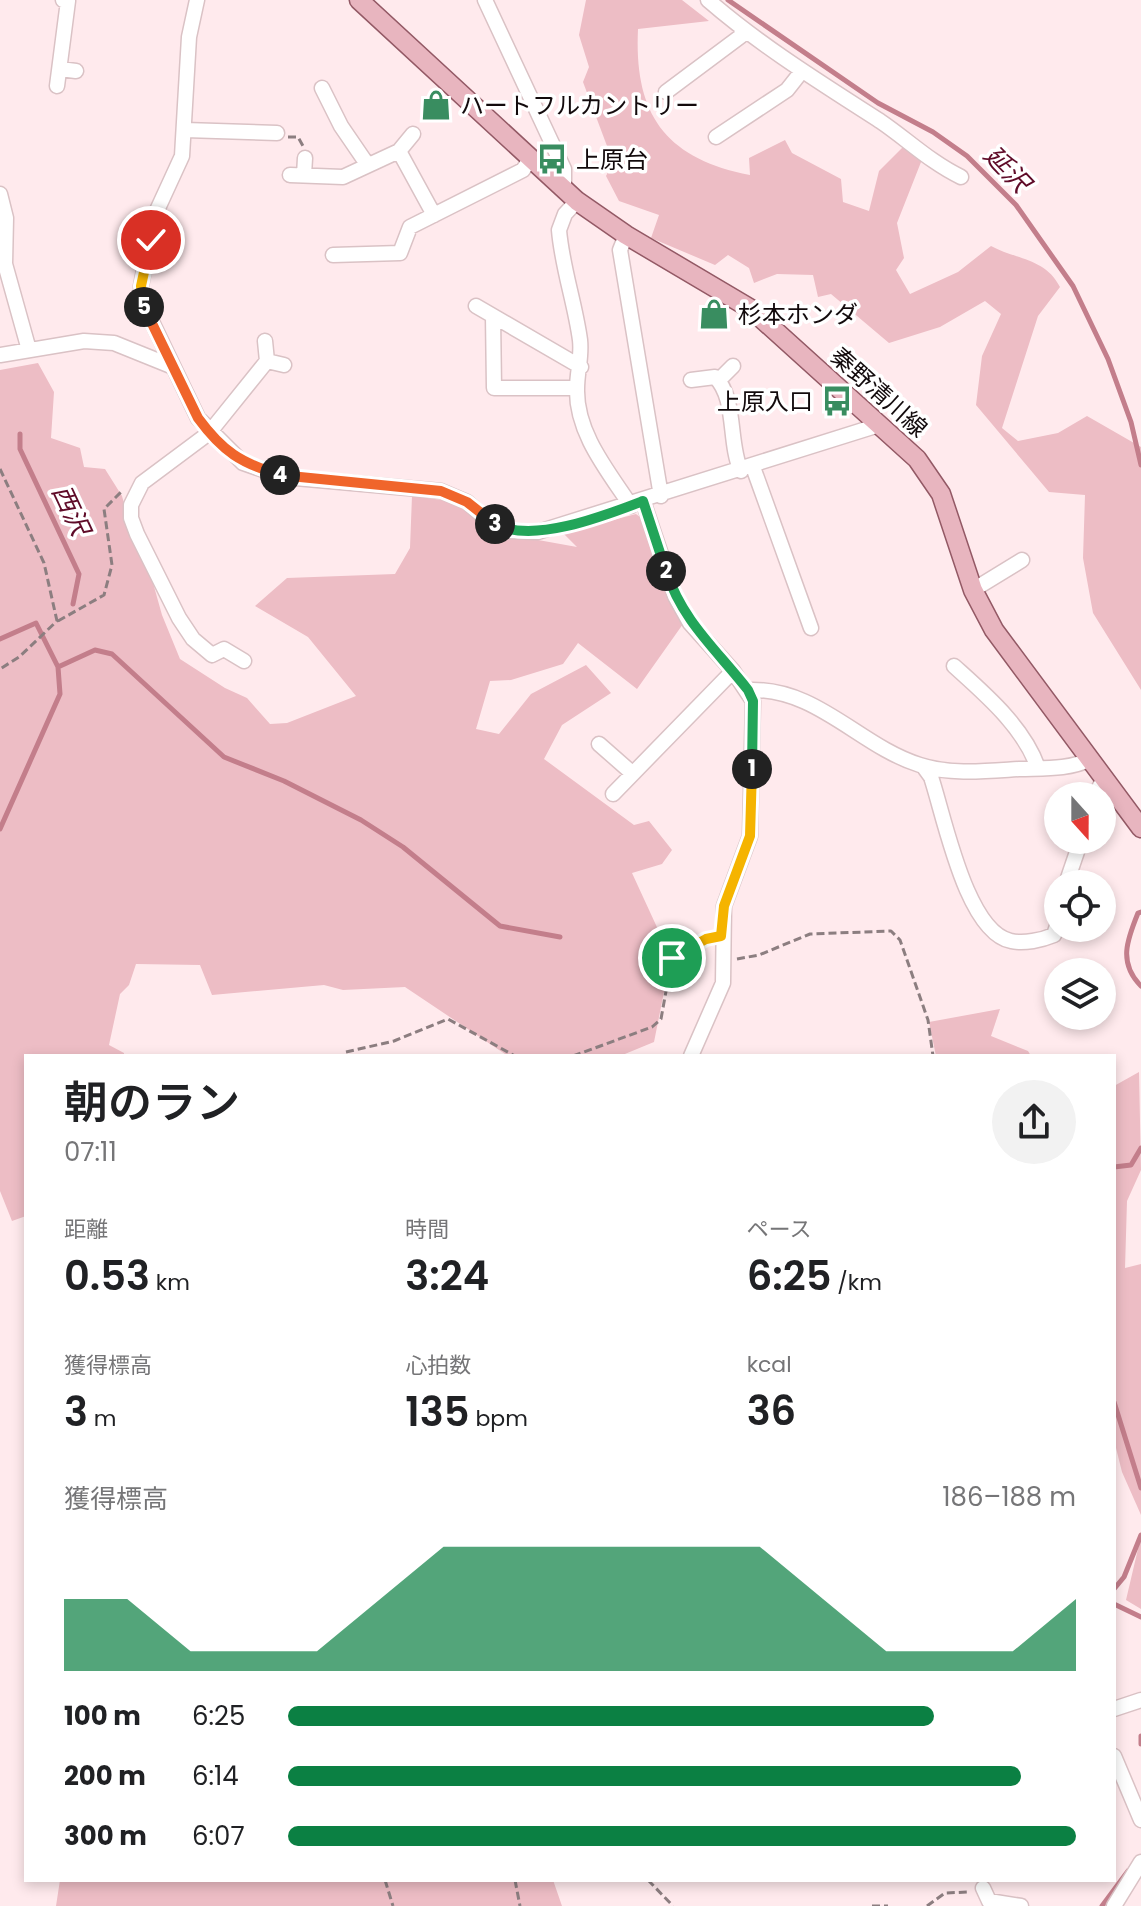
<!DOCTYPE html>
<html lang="ja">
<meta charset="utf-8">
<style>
:root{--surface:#fff;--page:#f2f2f2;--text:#202124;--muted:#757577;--accent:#0b8043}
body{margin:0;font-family:Poppins,"Noto Sans JP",sans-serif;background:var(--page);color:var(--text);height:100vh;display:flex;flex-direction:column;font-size:30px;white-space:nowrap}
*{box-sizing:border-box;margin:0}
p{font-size:26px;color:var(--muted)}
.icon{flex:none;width:44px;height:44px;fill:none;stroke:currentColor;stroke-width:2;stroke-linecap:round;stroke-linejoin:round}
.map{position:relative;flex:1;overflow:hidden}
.drawer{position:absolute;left:24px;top:1054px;width:1092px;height:828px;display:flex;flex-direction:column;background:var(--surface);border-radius:0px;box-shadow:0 4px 12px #0003}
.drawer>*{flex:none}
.needle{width:52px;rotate:159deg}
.fabs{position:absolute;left:1044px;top:782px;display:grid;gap:16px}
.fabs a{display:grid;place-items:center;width:72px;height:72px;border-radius:50%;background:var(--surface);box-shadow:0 4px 12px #0003;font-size:40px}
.pin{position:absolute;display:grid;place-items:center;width:68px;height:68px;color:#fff;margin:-34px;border:4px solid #fff;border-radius:50%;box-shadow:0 2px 8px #0007}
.km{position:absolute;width:40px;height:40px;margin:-20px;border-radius:50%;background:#222;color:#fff;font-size:22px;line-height:40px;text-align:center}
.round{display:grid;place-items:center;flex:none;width:84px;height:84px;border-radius:42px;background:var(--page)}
.head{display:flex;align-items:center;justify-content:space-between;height:136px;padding:0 40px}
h1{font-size:44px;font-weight:600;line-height:60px}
.metrics{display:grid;grid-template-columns:repeat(3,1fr);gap:12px;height:136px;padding:8px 40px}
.metrics div{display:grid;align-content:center}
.metrics b{font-size:40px;font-weight:600}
.metrics small{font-size:22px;font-weight:400}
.metrics p{font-size:22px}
.chart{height:224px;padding:16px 40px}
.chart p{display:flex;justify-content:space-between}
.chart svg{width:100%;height:144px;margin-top:8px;fill:var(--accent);opacity:.7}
ul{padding:0 40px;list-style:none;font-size:26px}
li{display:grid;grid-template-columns:128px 96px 1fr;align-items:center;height:60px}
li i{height:20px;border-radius:10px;background:var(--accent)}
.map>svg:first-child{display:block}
</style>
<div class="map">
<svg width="1141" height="1906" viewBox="0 0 1141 1906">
<rect width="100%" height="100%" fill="#ffeaed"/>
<!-- green -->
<path fill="#edbdc5" d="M586,0H682L709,21L638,29C634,113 664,158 750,175L749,158L785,140L792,153L841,179L843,202L869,211L879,171L905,145L923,157L897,223L904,258L896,270L910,294L958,272L991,246C1017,260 1045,258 1060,287L1038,316L1002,428L1018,441L1058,433L1087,416L1141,447V690L1093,613L1083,558L1085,495L1049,492L976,405L982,356L1001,314L985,301L940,327L889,343L831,294L818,297L813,275L777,274L754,283L749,268L728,255L715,265L651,238L659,215L619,201L606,176L613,162L583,82L589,67L579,35Z
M38,363L54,392L51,438L80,448L84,467L105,469L122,496L132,532L148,565L162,615L180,659L225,688L247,698L270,724L287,723L356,696L308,637L255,606L287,578L395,574L410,548L412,496L442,500L467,509L527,538L577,547L563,533L636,514L644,520L683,624L637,689L578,643L563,664L511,680L490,681L476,729L499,734L531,694L586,665L611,693L562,725L544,759L634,825L649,821L672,850L662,864L632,873L667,949V977L654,1042L620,1056H508L405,987L343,990L324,985L212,995L200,965L136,964L129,985L120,994L109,1045L124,1053V1056H26V1216L12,1221L0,1191V370Z
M1000,1009L991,1036L1028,1051L1031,1056H936L929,1022Z
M1139,1072L1141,1170L1127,1201L1125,1268L1141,1264V1515L1122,1472L1114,1440V1086Z
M1141,1536V1609L1126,1600Z
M60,1880H553L562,1906H56Z"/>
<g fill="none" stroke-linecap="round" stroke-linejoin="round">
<!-- stream -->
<path stroke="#c37e8b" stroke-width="5" d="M728,0L878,103L933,132L967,156L1016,205L1073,286L1108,359L1131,422L1141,465
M20,434V449L79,574L73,604
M0,639L36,623L58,667L60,694L0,829
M58,667L95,650L112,654L224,757L284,781L361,820L403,847L500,926L560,937
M1141,912L1138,913C1127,940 1118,963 1141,986
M1114,1167L1131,1165L1141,1148
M1114,1402L1141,1488
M1114,1589L1124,1577L1141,1535
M1114,1604L1141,1617
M1141,1736V1744
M1102,1906L1128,1871"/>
<!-- minor casing -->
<g stroke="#dac2c5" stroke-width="17">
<path id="minor" d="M197,0L189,37L182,156L154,217L141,286L142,301L198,418L243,463L284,477L441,491L467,502L486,519L509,531L538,532L879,425
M485,0L564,169V189
M708,0C761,46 821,83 880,121C908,140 930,162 961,177
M60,69L76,71
M57,86L68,1L63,0
M322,88L341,126L367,164
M666,92L741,36L742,29
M185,130L277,133
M716,137L787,90L802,71
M399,151L413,134
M290,175L343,177L399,151L434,215
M304,175L305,158
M0,194L6,218L5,264L29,350
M577,201L565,214L559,230C562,267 575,303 580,340C582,357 577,372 577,389C576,433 608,471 631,506
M626,235L620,250L661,496
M333,255L400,253L410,227L523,170L530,159
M476,306L581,367
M493,316L494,388H576
M265,341L267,361L284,365
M0,355L84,341L114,343L171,366
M691,380L715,377C737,398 728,443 741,471
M719,380L733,366
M753,467L811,628
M643,501L675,596L690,623L733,671L753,701L750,836L724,906L723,983L691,1056
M973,590L1022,560
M244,661L224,649L212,655L193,639L179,618L137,534L131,518V505L142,483L209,433L267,361
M954,666C985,694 1024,727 1038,768
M748,690C817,687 859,746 920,765C951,775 987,771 1019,769C1044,768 1068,770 1091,759
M599,744L632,773
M923,766L931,777C944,815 966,932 1011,941C1024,944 1042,940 1054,935L1058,923
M613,794L733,671
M1095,796L1104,778
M1066,884L1081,840
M1114,1709L1141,1700
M1114,1756L1141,1820
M983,1888L989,1901L1021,1906
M1114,1906L1141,1862"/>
</g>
<!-- major casing -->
<g stroke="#935965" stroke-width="21">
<path id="major" d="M359,0L577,201L626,235L751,309L917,459L941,494L973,590L994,630L1141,828"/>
</g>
<!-- path -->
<path stroke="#8c7e80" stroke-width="3" stroke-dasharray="8 4" stroke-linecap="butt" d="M288,137H298L303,146
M0,469L44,563L57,621L19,657L0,669
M58,621L104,595L112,565L104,509L121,492
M737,959L759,955L810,934L891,931L900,940L928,1020L933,1056
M346,1052L394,1041L448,1019L515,1056
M573,1056L652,1027L661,1019L672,958L709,939
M385,1880L393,1906
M515,1880L520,1906
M648,1880L673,1906
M872,1906H888
M927,1906L945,1893L968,1892"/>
<!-- minor -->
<use href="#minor" stroke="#fff" stroke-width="14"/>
<!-- major -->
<use href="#major" stroke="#e8b5bf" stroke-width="18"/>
</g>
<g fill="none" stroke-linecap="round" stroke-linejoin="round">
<!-- split-1 casing -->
<g stroke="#fff" stroke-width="16">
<path id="split-1" d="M672,958L706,939L721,936L724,906L750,836L752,769"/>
</g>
<!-- split-2 casing -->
<g stroke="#fff" stroke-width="16">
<path id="split-2" d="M666,571C683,622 716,649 748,690L753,701L752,769"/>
</g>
<!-- split-3 casing -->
<g stroke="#fff" stroke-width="16">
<path id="split-3" d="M495,524C533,544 604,516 643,501L666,571"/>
</g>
<!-- split-4 casing -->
<g stroke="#fff" stroke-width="16">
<path id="split-4" d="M280,475L441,491L467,502L495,524"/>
</g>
<!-- split-5 casing -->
<g stroke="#fff" stroke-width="16">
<path id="split-5" d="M144,307L198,418C223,452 241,463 280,475"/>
</g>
<!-- split-6 casing -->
<g stroke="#fff" stroke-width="16">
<path id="split-6" d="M144,307L141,286L151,240"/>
</g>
<!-- split-1 -->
<use href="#split-1" stroke="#f5b400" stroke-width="10"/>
<!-- split-2 -->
<use href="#split-2" stroke="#22a559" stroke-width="10"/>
<!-- split-3 -->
<use href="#split-3" stroke="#22a559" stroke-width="10"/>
<!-- split-4 -->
<use href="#split-4" stroke="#f0652b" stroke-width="10"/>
<!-- split-5 -->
<use href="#split-5" stroke="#f0652b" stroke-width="10"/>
<!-- split-6 -->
<use href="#split-6" stroke="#f5b400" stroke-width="10"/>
</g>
<!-- icons -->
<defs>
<g id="shop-bare" transform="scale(2.4)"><path d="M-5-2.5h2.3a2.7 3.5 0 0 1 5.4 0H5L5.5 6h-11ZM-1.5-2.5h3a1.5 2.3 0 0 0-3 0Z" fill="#398d60" stroke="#fff" stroke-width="2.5" paint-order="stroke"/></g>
<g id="bus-bare" transform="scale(2.4)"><path d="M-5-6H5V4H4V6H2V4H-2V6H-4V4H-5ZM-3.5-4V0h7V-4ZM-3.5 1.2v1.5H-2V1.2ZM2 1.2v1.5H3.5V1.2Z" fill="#398d60" stroke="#fff" stroke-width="2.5" paint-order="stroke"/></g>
</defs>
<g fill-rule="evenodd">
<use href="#shop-bare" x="436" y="105"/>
<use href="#bus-bare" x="552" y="159"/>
<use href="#shop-bare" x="714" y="314"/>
<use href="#bus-bare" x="837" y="401"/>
</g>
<g text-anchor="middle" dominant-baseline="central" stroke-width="7" stroke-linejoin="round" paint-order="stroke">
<!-- poi labels -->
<g font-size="24" fill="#120a0c" stroke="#fff" text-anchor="start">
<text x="460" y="105">ハートフルカントリー</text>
<text x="576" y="159">上原台</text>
<text x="738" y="314">杉本ホンダ</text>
<text x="813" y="401" text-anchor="end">上原入口</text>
</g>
<!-- street labels -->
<g font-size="24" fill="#120a0c" stroke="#fff">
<text transform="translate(879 392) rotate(42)">秦野清川線</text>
</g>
<!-- water labels -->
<g font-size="26" font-style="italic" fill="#5f0b28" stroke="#fff">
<text transform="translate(1007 169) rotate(46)">延沢</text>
<text transform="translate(71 510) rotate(65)">西沢</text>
</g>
</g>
</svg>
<div class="fabs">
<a><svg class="needle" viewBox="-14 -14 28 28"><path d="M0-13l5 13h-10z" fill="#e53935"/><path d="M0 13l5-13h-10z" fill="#757577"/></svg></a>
<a><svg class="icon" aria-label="locate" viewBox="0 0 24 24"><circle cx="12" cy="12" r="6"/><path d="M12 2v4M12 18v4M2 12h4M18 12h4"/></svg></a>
<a><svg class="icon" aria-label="layers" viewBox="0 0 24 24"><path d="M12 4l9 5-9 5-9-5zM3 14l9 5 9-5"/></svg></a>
</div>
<div class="pin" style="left:672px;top:958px;background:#1e9e55"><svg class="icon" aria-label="arrive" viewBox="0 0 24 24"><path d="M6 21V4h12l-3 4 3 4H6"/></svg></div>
<div class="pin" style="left:151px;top:240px;background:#d93025"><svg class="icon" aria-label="check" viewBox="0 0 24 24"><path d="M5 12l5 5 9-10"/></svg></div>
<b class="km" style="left:752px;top:769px">1</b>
<b class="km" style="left:666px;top:571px">2</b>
<b class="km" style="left:495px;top:524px">3</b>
<b class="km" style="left:280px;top:475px">4</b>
<b class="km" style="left:144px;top:307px">5</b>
<section class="drawer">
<div class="head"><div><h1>朝のラン</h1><p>07:11</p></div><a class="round"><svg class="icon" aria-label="share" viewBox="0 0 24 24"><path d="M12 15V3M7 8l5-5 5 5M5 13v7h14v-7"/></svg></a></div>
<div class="metrics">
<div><p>距離</p><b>0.53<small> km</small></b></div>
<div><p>時間</p><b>3:24</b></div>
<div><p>ペース</p><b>6:25<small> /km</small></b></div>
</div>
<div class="metrics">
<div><p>獲得標高</p><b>3<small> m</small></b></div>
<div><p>心拍数</p><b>135<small> bpm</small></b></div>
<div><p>kcal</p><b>36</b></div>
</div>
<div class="chart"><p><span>獲得標高</span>186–188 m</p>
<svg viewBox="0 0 160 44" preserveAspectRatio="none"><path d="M0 44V22L10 22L20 38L30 38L40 38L50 22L60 6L70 6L80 6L90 6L100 6L110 6L120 22L130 38L140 38L150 38L160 22V44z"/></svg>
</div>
<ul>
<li><b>100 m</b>6:25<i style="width:82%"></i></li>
<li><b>200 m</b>6:14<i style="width:93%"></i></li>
<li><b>300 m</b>6:07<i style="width:100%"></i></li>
</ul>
</section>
</div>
